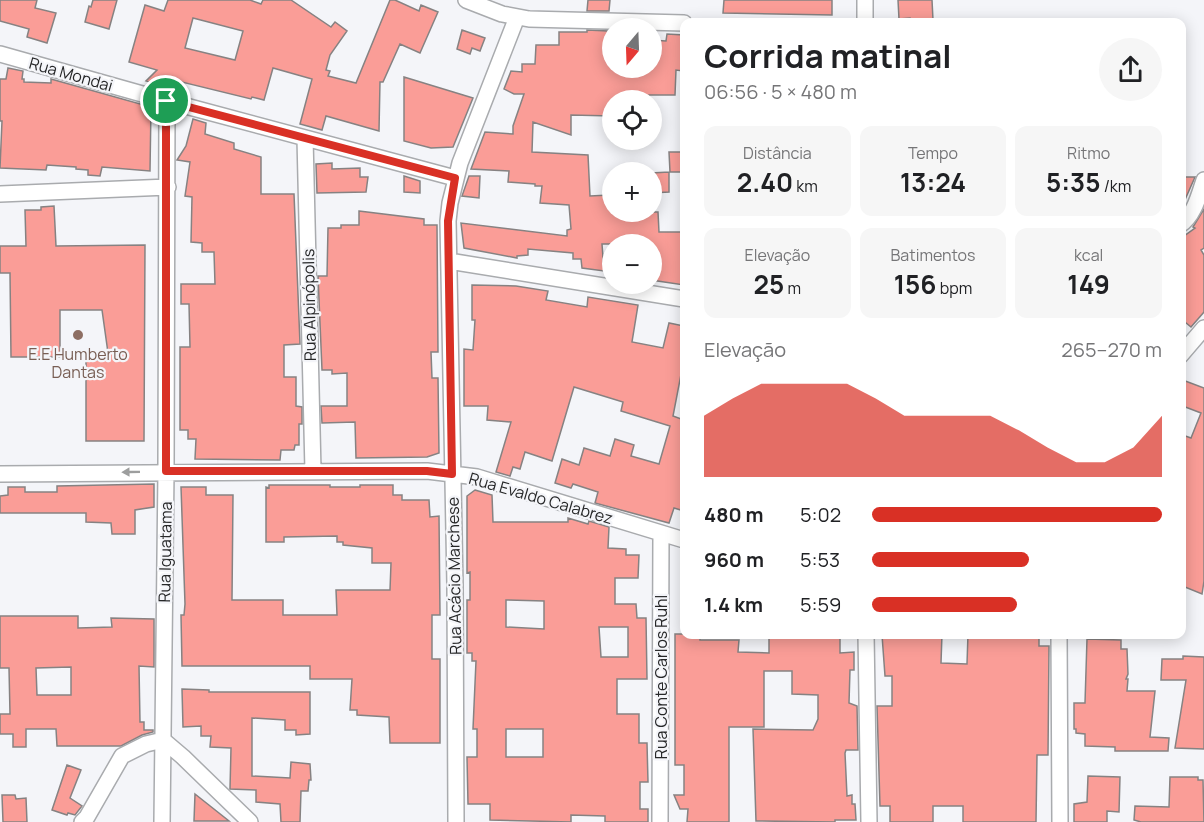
<!DOCTYPE html>
<html lang="pt">
<meta charset="utf-8">
<style>
:root{--surface:#fff;--page:#f6f6f6;--text:#202124;--muted:#757577;--accent:#d93025}
body{margin:0;font-family:Manrope,sans-serif;background:var(--page);color:var(--text);height:100vh;display:flex;flex-direction:column;font-size:22px;white-space:nowrap}
*{box-sizing:border-box;margin:0}
p{font-size:20px;color:var(--muted)}
.icon{flex:none;width:33px;height:33px;fill:none;stroke:currentColor;stroke-width:2;stroke-linecap:round;stroke-linejoin:round}
.map{position:relative;flex:1;overflow:hidden}
.side{position:absolute;left:680px;top:18px;width:506px;height:621px;display:flex;flex-direction:column;background:var(--surface);border-radius:12px;box-shadow:0 3px 15px #0003}
.side>*{flex:none}
.needle{width:39px;rotate:199deg}
.fabs{position:absolute;left:602px;top:18px;display:grid;gap:12px}
.fabs a{display:grid;place-items:center;width:60px;height:60px;border-radius:50%;background:var(--surface);box-shadow:0 3px 15px #0003;font-size:30px}
.pin{position:absolute;display:grid;place-items:center;width:51px;height:51px;color:#fff;margin:-26px;border:3px solid #fff;border-radius:50%;box-shadow:0 2px 6px #0007}
.round{display:grid;place-items:center;flex:none;width:63px;height:63px;border-radius:32px;background:var(--page)}
.summary{display:flex;align-items:center;justify-content:space-between;height:102px;padding:0 24px}
h1{font-size:33px;font-weight:700;line-height:45px}
.stats{display:grid;grid-template-columns:repeat(3,1fr);gap:9px;height:102px;padding:6px 24px}
.stats div{display:grid;align-content:center;border-radius:12px;background:var(--page);text-align:center}
.stats b{font-size:26px;font-weight:700}
.stats small{font-size:16px;font-weight:400}
.stats p{font-size:16px}
.chart{height:168px;padding:12px 24px}
.chart p{display:flex;justify-content:space-between}
.chart svg{width:100%;height:108px;margin-top:6px;fill:var(--accent);opacity:.7}
ul{padding:0 24px;list-style:none;font-size:20px}
li{display:grid;grid-template-columns:96px 72px 1fr;align-items:center;height:45px}
li i{height:15px;border-radius:8px;background:var(--accent)}
.map>svg:first-child{display:block}
</style>
<div class="map">
<svg width="1204" height="822" viewBox="0 0 1204 822">
<rect width="100%" height="100%" fill="#f4f5f9"/>
<!-- building -->
<path fill="#fa9d97" stroke="#868282" stroke-width="1.5" fill-rule="evenodd" d="M0,0H37L35,8L56,13L47,43L27,37L29,29L0,21Z
M93,0H117L109,29L85,22L89,6L91,7Z
M168,0H250L261,4L263,0H291L331,27L335,22L347,31L330,55L326,70L330,71L328,76L356,83L390,0H395L419,11L421,5L438,12L420,53L400,44L383,82H380L379,131L326,116L322,130L300,124L312,79L273,68L264,100L252,97L251,99L178,81L174,89L146,81L157,70L129,62L145,5L164,11ZM193,18L243,31L235,60L185,48Z
M588,0H610L609,11H587Z
M724,0H832V15L723,13Z
M898,0H932L933,20L910,21V18L899,19Z
M462,30L485,38L480,51L472,48L470,54L457,49Z
M587,30L608,31V40L612,41V68H651V40L666,41L667,34L684,35L683,71L676,70L675,95H649V100H612V116L571,115V135L533,122L532,152L588,155L590,196L609,195V201H612V212H658L659,232H684V285L651,280V244H602L604,271L582,268L581,259H573V253L528,249V255L517,256V258L464,248L461,223L567,236V230L571,229L569,205L540,203L542,186H535V184L508,182L509,171L471,169L485,132L513,134V126L524,94H514L504,89L511,71L522,72V64H535L536,45H559V32H587Z
M8,68L23,71L22,79H24V82L51,83V79L151,107L150,171L102,167L100,176L88,175V170L76,169V167L47,165L46,170L0,168L2,121H0V79H6Z
M404,77L473,98L453,147L431,148L404,141Z
M193,119L206,123L205,134L234,143V149L261,157V194H294L300,344L284,345V377H296V406L302,407V424H299V445H295L294,450H281L280,460L195,459L196,439H188V430H180V347H190L189,304H181V284H215L214,252H202V243L191,242L192,197L185,196L190,162L177,160L186,146Z
M669,152H684V172H670Z
M332,163V169L360,168V177H368L366,192L317,193L316,164Z
M669,172V192L651,193V173Z
M404,176L420,181V193L404,192Z
M469,176H480L479,198L462,196Z
M1180,177H1195L1180,211Z
M54,206L56,246L145,245L144,441H86V360H109L102,310H60V357H11L10,273H0V246H26L25,210H41V207Z
M1204,209V248L1201,250L1204,255V312L1191,327L1180,318V239L1195,228L1193,227Z
M359,211L424,219V225H437L438,352H431L432,378H438L439,453L427,457L356,458L355,422L322,423L321,406H347V373L332,374V370H322L318,276H327L328,228H341V225H359Z
M472,285L516,286L548,291L546,300L587,307L588,297L638,305L632,342L663,348L669,323L684,326V359L673,416L684,420V511L674,508L669,523L595,503L598,492L573,484L571,488L555,483L562,459L579,465L584,448L610,456L615,439L634,445L631,456L659,464L670,426L621,411L623,402L574,387L552,461L525,452L520,469L513,467L510,476L496,472L511,422L487,420L488,406H464V349L473,350L475,320H472Z
M1180,379L1204,388V581L1202,594L1180,585V434L1191,438L1201,413L1180,405Z
M154,484V507L135,510V534H112L111,523L86,522V513H0V496L8,495V487H25V492H57V486Z
M269,485H330V487H360V485H393V495H402V500H429L430,517L439,516L440,615H432V659H440V743H390L389,717L357,715V710H350L352,679H310V666H182L181,615H184L185,604L181,487H206V495H233L232,600H283V615H337L336,590H390L391,563H372V548L343,545V542H337V536L284,537V542H266V487L269,488Z
M475,490L492,495L493,522H568V518L588,524L589,521L609,527L608,548L626,549V555H639L638,578H615V604H636L637,618H646L647,679H617V714H639V743H647L648,782H640V809H648V822H605V816L571,815V822L490,820V804H468L467,757H477V729H473L476,661H472V653H467V600H470V572L467,573V496ZM506,600L544,601V629L506,627ZM599,627H628V657H601ZM506,729H543V757H506Z
M0,616H78V628L112,627L111,618L154,619V667L139,666L140,722H144V730H153V732L142,735L121,746H57L56,729H26V747H13V734H0V714H10L9,668H0ZM71,667V695H37L36,668Z
M675,634H700V640H739L738,652L769,653V634H840V653L854,652V670H850L849,703L857,706L858,750H846L845,753L847,796L852,795V804H855L856,820H835V822L756,821L753,729L813,730L818,719V695L792,694V671H764V727H729V822H687L688,809H680L674,795H684V765H675Z
M942,634L941,663L967,664L968,634H1039V646H1049L1048,755H1037L1036,822H963V806H933V822H890V806H880L877,706H892V676H885L882,635Z
M1087,639L1121,640V649H1127L1128,674L1126,679H1128L1127,691H1155L1150,737L1169,738L1168,751H1115V747L1085,746V734L1076,733V729H1074V703H1085Z
M1183,656L1204,657V749L1175,748L1186,680H1161L1162,659H1183Z
M182,689L209,690V692H310V734L296,735V730H285V720L252,718V776L290,778L291,762L310,764L311,780H309L308,791H301L300,822H281L280,804L256,802V790L230,789L231,748L210,747L211,736H201V726L183,727Z
M67,765L81,770L70,798L82,806L75,815L68,813L67,815L52,810Z
M1088,776L1120,777L1119,812L1107,811V822H1074V804L1087,802Z
M1170,777H1198V780H1203L1204,822H1141L1134,820L1135,806L1169,807Z
M195,794L229,821H194Z
M2,795H15L16,799L26,798L27,822H3Z"/>
<g fill="none" stroke-linecap="round" stroke-linejoin="round">
<!-- minor casing -->
<g stroke="#a9abae" stroke-width="18">
<path id="minor" d="M466,0L502,14L529,19L684,23
M865,0V22
M0,54L167,101L455,178
M305,138L313,471
M0,194L168,187
M1180,225C1194,216 1199,195 1204,180
M449,261L684,299
M1180,356L1204,328
M0,474L427,471L477,477L684,540
M866,634L869,822
M1059,634L1060,822
M82,822L87,817L122,756L146,744L163,740L183,757L250,822
M162,822L166,471L167,101
M456,822L455,585L448,221L450,203L460,163L517,17
M660,822L661,533"/>
</g>
<!-- minor -->
<use href="#minor" stroke="#fff" stroke-width="15"/>
</g>
<!-- one-way arrows -->
<defs><path id="oneway-solid" d="M-6-.8H1V-3.2L6.5 0L1 3.2V.8H-6Z" transform="scale(1.5)"/></defs>
<use fill="#9d9e9e" href="#oneway-solid" transform="translate(131 472) rotate(179)"/>
<g fill="none" stroke-linecap="round" stroke-linejoin="round">
<!-- route casing -->
<g stroke="#fff" stroke-width="12">
<path id="route" d="M166,101L455,178L448,221L452,474L427,471H166Z"/>
</g>
<!-- route -->
<use href="#route" stroke="#d93025" stroke-width="8"/>
</g>
<!-- markers -->
<circle fill="#8d6e63" stroke="#f4f5f9" stroke-width="2" cx="78" cy="335" r="6"/>
<g text-anchor="middle" dominant-baseline="central" stroke-width="4.5" stroke-linejoin="round" paint-order="stroke">
<!-- street labels -->
<g font-size="16" fill="#262728" stroke="#f4f5f9">
<text transform="translate(71 74) rotate(16)">Rua Mondai</text>
<text transform="translate(309 305) rotate(-91)">Rua Alpinópolis</text>
<text transform="translate(541 498) rotate(16)">Rua Evaldo Calabrez</text>
<text transform="translate(165 552) rotate(-89)">Rua Iguatama</text>
<text transform="translate(454 576) rotate(-91)">Rua Acácio Marchese</text>
<text transform="translate(661 677) rotate(-90)">Rua Conte Carlos Ruhl</text>
</g>
<!-- education labels -->
<g font-size="16" fill="#785e54" stroke="#f4f5f9">
<text x="78" y="354">E.E Humberto<tspan x="78" dy="18">Dantas</tspan></text>
</g>
</g>
</svg>
<div class="fabs">
<a><svg class="needle" viewBox="-14 -14 28 28"><path d="M0-13l5 13h-10z" fill="#e53935"/><path d="M0 13l5-13h-10z" fill="#757577"/></svg></a>
<a><svg class="icon" aria-label="locate" viewBox="0 0 24 24"><circle cx="12" cy="12" r="6"/><path d="M12 2v4M12 18v4M2 12h4M18 12h4"/></svg></a>
<a>+</a>
<a>−</a>
</div>
<div class="pin" style="left:166px;top:101px;background:#1e9e55"><svg class="icon" aria-label="arrive" viewBox="0 0 24 24"><path d="M6 21V4h12l-3 4 3 4H6"/></svg></div>
<section class="side">
<div class="summary"><div><h1>Corrida matinal</h1><p>06:56 · 5 × 480 m</p></div><a class="round"><svg class="icon" aria-label="share" viewBox="0 0 24 24"><path d="M12 15V3M7 8l5-5 5 5M5 13v7h14v-7"/></svg></a></div>
<div class="stats">
<div><p>Distância</p><b>2.40<small> km</small></b></div>
<div><p>Tempo</p><b>13:24</b></div>
<div><p>Ritmo</p><b>5:35<small> /km</small></b></div>
</div>
<div class="stats">
<div><p>Elevação</p><b>25<small> m</small></b></div>
<div><p>Batimentos</p><b>156<small> bpm</small></b></div>
<div><p>kcal</p><b>149</b></div>
</div>
<div class="chart"><p><span>Elevação</span>265–270 m</p>
<svg viewBox="0 0 160 44" preserveAspectRatio="none"><path d="M0 44V19L10 12L20 6L30 6L40 6L50 6L60 12L70 19L80 19L90 19L100 19L110 25L120 32L130 38L140 38L150 32L160 19V44z"/></svg>
</div>
<ul>
<li><b>480 m</b>5:02<i style="width:100%"></i></li>
<li><b>960 m</b>5:53<i style="width:54%"></i></li>
<li><b>1.4 km</b>5:59<i style="width:50%"></i></li>
</ul>
</section>
</div>
